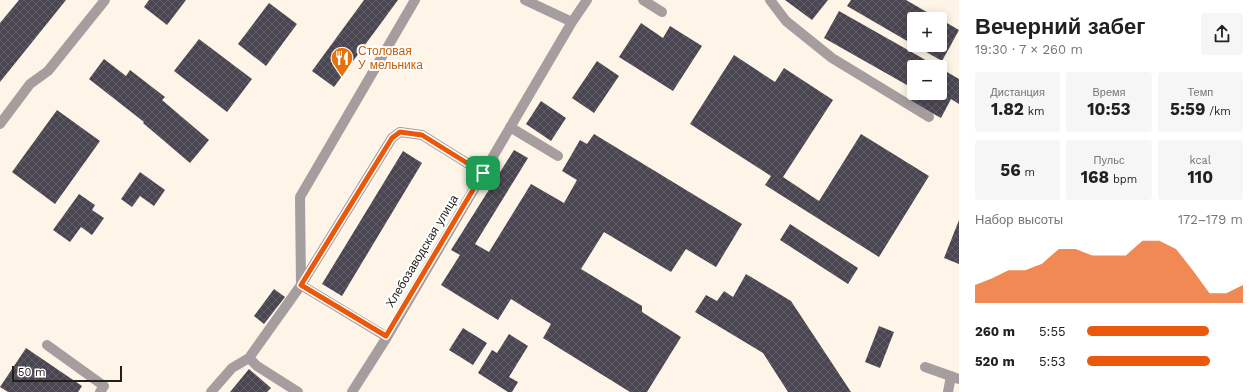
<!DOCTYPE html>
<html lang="ru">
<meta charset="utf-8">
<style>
:root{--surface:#fff;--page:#f6f6f6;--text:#202124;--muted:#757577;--accent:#ea580c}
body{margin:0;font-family:"Work Sans",sans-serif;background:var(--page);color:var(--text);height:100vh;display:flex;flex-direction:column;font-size:15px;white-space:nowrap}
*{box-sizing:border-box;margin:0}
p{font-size:13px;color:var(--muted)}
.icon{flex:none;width:22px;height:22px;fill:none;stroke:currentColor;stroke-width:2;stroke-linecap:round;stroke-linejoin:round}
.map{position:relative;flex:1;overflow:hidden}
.side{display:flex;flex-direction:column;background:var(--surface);width:300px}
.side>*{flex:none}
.controls{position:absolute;left:907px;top:12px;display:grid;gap:8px}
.controls a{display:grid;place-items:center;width:40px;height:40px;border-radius:4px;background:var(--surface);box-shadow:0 2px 10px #0003;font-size:20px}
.scale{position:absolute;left:12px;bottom:10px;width:110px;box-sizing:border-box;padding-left:4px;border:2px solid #23201b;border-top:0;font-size:11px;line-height:14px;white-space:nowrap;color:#23201b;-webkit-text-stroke:3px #fff;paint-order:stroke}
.pin{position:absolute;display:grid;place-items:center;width:34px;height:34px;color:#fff;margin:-17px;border-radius:8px;box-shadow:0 2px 6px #0006}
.round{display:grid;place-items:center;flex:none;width:42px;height:42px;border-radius:4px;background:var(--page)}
.summary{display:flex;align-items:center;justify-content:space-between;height:68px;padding:0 16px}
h1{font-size:22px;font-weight:700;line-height:30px}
.figures{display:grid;grid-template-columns:repeat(3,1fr);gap:6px;height:68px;padding:4px 16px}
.figures div{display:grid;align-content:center;border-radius:4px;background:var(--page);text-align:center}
.figures b{font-size:17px;font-weight:700}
.figures small{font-size:11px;font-weight:400}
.figures p{font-size:11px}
.chart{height:112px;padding:8px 16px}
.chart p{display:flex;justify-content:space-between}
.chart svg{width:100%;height:72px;margin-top:4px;fill:var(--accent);opacity:.7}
ul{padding:0 16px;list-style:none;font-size:13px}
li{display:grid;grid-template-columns:64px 48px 1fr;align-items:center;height:30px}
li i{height:10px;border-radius:5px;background:var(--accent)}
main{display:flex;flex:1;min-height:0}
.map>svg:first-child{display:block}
</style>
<main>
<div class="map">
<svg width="959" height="392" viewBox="0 0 959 392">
<defs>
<pattern id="building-cross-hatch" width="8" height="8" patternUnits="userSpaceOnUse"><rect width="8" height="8" fill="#494551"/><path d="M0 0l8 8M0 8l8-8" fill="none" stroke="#605d66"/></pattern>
</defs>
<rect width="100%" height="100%" fill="#fef5e8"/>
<!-- building -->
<path fill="url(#building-cross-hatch)" d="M19,0H66L0,82V23Z
M149,0H186L167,25L144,7Z
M364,0H398L334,87L312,71Z
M785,0H828L812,20Z
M851,0H906L939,19H914V45L847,6Z
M269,3L297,24L266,66L238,44Z
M839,11L938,67H914V89L824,38Z
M940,19L959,30L942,61L914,45H940Z
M641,23L663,38L670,26L702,46L673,91L619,57Z
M199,39L252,79L227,112L174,71Z
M734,55L775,82L784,68L833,100L783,177L819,201L861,134L929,176L879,257L765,185L771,176L690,124Z
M104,59L126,76L130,70L165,97L162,100L209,140L190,163L143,123L144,122L89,79Z
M597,61L619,76L594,113L572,98Z
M940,68L959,79V104L951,99L941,118L910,101L914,93H940Z
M541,101L566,118L551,141L526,124Z
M57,110L100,141L55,204L12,172Z
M594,134L742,224L716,267L686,249L671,272L604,232L581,269L642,306V312L681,337L647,392H630L543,338L551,324L511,299L498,320L441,285L460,255L451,250L514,150L528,158L475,244L489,252L531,184L564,203L577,180L562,171L580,140L587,144Z
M403,151L422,163L342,296L322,284Z
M140,172L165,190L154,206L140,196L132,207L121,199Z
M79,194L95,205L92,210L104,218L92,235L81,227L70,242L53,230Z
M959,220V264L944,258Z
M790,224L858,268L848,284L780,240Z
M746,274L791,301L851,392H788L763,353L695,312L706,295L717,301L724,291L733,297Z
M274,289L285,297L264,324L254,316Z
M879,326L894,332L880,368L865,362Z
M463,328L487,343L473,365L449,350Z
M509,334L528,346L509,377L518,382L512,392H508L478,373L492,350L497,353Z
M26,348L82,386L78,392H8L0,387Z
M249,369L271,388L267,392H230Z"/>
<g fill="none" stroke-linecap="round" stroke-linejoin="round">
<!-- minor -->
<path stroke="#a59d9e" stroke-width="10" d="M525,0L572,22
M643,0L662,12
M770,0L786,21L832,58L929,117
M0,124L30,84L48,71L105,0
M510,127L558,156
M387,337L301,285L300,197L415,0
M47,345L104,386L100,392
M249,358L257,366L298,392
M925,367L959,379
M211,392L232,368L249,358L301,285L392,138L400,132L422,135L483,173
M352,392L387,337L572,22L587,0
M948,392L951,376"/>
</g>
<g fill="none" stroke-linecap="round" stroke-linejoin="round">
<!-- route casing -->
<g stroke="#fff" stroke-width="8">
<path id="route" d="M400,132L422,135L483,173L386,336L301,285L392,138Z"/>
</g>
<!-- route -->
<use href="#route" stroke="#ea580c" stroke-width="5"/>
</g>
<!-- icons -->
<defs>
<g id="restaurant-pin" transform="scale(1.15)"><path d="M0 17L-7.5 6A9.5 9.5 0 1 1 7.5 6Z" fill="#e8710a" stroke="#fff"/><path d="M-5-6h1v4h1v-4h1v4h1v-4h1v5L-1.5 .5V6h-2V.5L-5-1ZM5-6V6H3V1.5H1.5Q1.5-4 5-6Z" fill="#fff"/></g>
</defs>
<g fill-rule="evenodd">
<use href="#restaurant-pin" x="342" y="58"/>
</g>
<g text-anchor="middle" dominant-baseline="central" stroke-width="4" stroke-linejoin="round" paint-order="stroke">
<!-- food labels -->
<g font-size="12" fill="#c56008" stroke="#fff" text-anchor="start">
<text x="358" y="51">Столовая<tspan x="358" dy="14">У мельника</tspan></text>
</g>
<!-- street labels -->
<g font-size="12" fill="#23201b" stroke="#fff">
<text transform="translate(422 251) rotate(-59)">Хлебозаводская улица</text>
</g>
</g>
</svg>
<div class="controls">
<a>+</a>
<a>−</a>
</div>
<div class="scale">50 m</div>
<div class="pin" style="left:483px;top:173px;background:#1e9e55"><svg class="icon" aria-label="arrive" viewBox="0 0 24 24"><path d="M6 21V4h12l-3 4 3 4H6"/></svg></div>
</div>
<section class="side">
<div class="summary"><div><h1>Вечерний забег</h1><p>19:30 · 7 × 260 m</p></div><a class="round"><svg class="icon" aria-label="share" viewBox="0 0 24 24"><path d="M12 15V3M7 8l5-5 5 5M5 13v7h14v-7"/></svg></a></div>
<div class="figures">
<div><p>Дистанция</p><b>1.82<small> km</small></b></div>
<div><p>Время</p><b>10:53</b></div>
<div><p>Темп</p><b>5:59<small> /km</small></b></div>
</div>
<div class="figures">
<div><b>56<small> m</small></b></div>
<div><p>Пульс</p><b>168<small> bpm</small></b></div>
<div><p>kcal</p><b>110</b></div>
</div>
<div class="chart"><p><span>Набор высоты</span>172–179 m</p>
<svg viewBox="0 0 160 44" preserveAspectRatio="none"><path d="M0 44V33L10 29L20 24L30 24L40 20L50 11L60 11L70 15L80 15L90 15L100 6L110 6L120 11L130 24L140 38L150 38L160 33V44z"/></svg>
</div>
<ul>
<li><b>260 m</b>5:55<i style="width:78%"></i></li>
<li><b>520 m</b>5:53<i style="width:79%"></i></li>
</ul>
</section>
</main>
